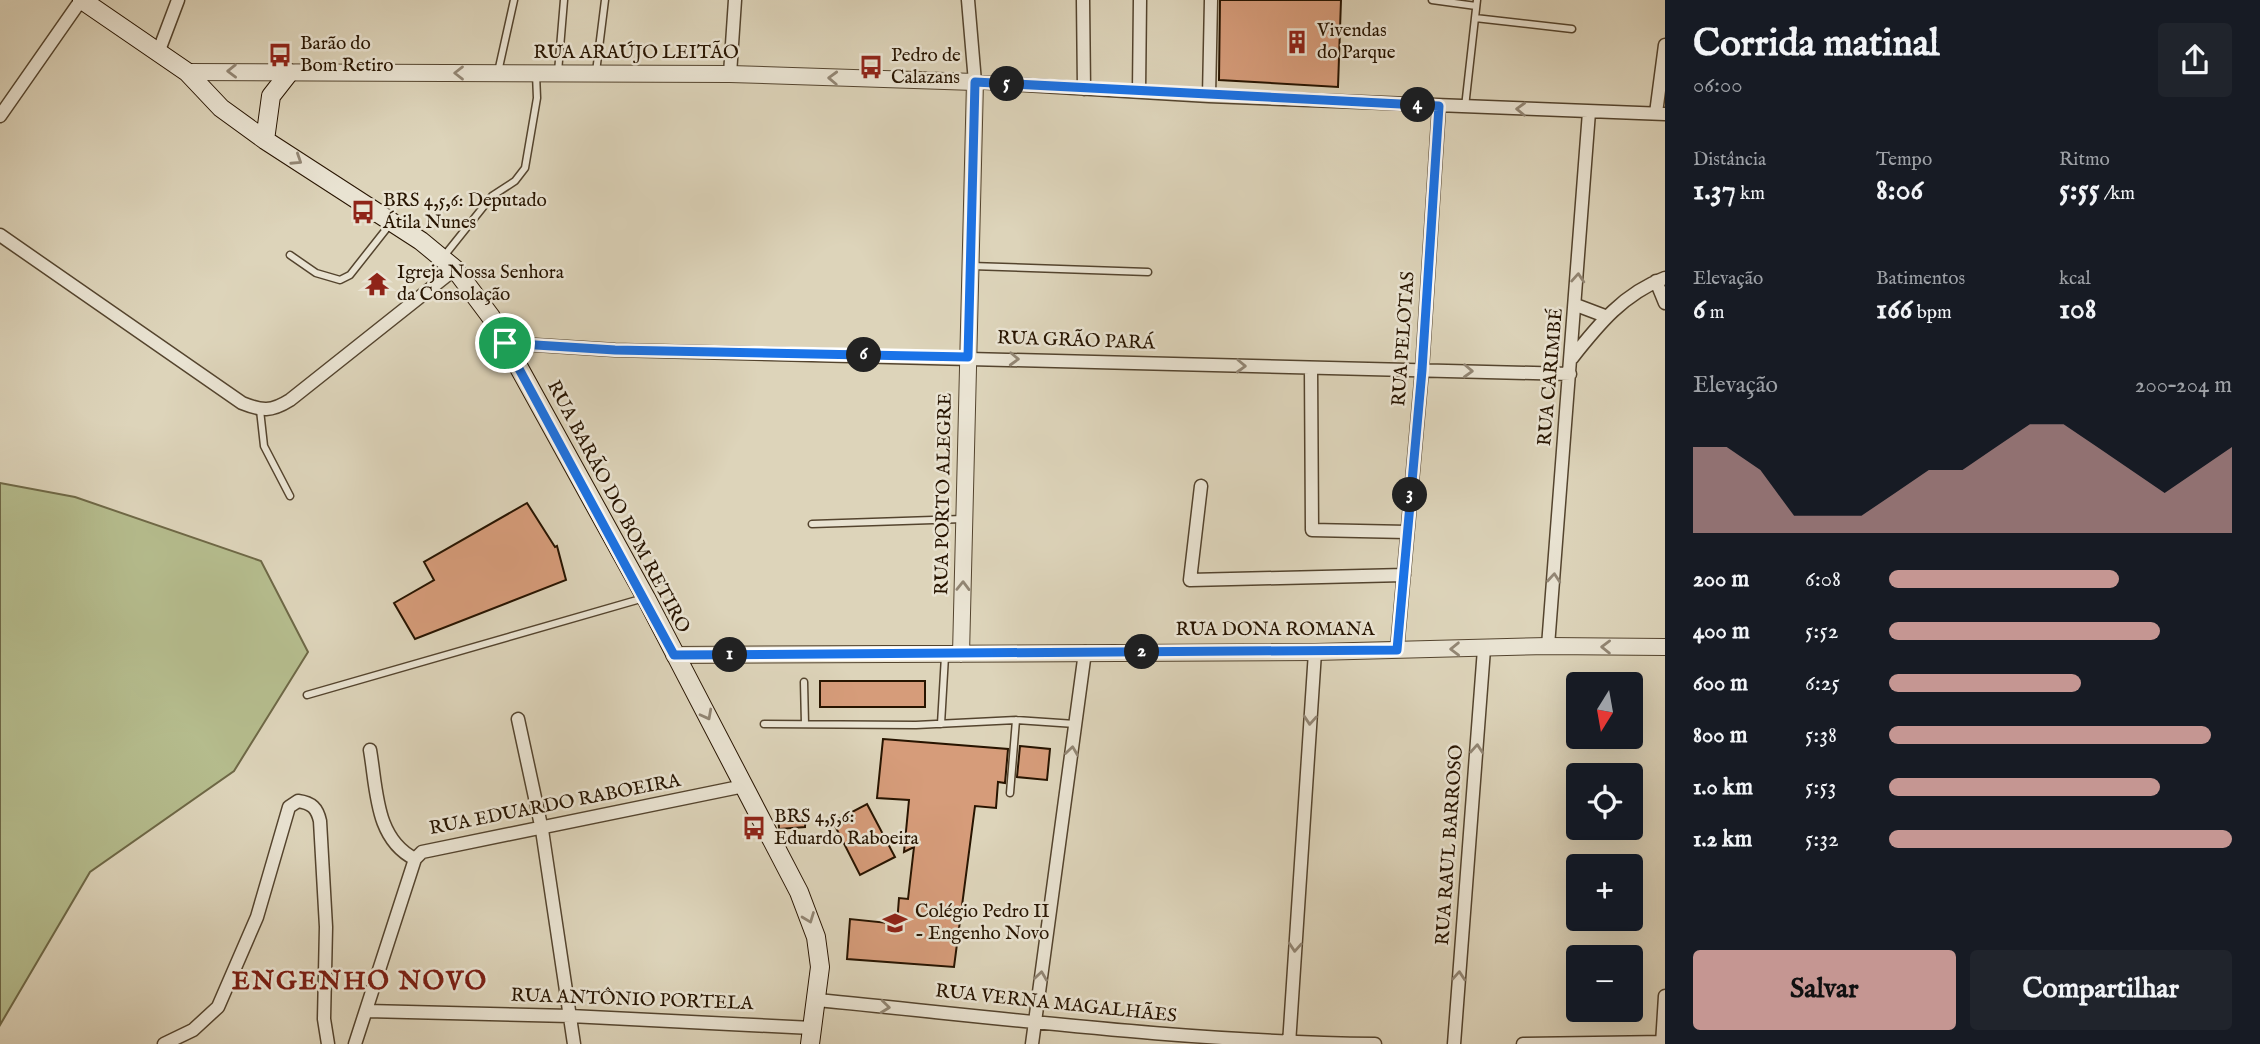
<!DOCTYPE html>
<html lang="pt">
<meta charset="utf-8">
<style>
:root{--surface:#171b24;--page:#20242c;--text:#f1f3f6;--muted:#9ea1a6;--accent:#c59692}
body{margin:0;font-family:"IM FELL English",serif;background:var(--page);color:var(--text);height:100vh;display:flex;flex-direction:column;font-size:26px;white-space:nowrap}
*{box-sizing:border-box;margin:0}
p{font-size:23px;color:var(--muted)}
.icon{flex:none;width:38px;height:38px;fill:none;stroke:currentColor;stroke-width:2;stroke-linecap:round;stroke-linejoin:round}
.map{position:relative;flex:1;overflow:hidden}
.side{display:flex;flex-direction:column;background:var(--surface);width:595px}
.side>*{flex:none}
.needle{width:46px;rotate:191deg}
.tools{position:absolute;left:1566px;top:672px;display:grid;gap:14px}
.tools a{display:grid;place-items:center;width:77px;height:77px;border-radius:7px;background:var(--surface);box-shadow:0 7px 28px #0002;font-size:35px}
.pin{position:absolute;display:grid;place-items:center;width:60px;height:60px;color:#fff;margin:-30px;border:4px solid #fff;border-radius:50%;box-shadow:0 2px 7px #0007}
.km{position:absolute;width:35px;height:35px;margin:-18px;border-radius:50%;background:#222;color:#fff;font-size:19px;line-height:35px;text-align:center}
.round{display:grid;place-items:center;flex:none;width:74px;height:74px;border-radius:7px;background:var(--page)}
.headline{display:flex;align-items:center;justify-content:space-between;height:119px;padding:0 28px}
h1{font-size:38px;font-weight:700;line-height:52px}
.figures{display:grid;grid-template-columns:repeat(3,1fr);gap:10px;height:119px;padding:7px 28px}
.figures div{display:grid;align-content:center}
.figures b{font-size:30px;font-weight:700}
.figures small{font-size:19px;font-weight:400}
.figures p{font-size:19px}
.chart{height:196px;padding:14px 28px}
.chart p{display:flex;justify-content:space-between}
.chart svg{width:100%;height:126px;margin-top:7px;fill:var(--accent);opacity:.7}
.action{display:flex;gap:14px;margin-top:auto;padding:14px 28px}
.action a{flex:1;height:80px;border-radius:7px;background:var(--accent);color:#111;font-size:28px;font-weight:700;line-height:80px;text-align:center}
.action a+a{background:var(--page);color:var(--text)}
ul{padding:0 28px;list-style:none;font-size:23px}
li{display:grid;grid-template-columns:112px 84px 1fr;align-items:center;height:52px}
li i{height:18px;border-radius:9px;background:var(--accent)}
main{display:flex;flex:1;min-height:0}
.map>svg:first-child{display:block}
</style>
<main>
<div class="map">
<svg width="1665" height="1044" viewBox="0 0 1665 1044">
<rect width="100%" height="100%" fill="#ddd4ba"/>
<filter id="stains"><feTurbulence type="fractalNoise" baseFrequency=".00286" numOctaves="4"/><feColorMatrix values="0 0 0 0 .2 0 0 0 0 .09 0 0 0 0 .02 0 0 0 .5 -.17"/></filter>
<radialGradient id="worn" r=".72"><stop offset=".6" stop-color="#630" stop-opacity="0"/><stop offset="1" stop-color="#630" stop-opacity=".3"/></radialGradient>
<!-- green -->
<path fill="#b5bc8d" stroke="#6e6846" stroke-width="2" d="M0,483L75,497L261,561L308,652L234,771L90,872L0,1025Z"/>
<!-- building -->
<path fill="#d69c7a" stroke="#271400" stroke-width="2" d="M1220,0H1341L1338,87L1219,80Z
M527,503L555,547L557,546L566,580L415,639L394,603L434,580L424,562Z
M820,681H925V707H820Z
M883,739L1008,749L1005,783L998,782L996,808L975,806L954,967L847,959L850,919L897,924L899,898L908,899L914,847L904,852L909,800L877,798Z
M1020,746L1050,749L1047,780L1017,777Z
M867,804L895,857L860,875L833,822Z
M778,810L806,811L805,827L779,829Z"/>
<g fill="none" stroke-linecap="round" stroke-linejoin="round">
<!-- service casing -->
<g stroke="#54442e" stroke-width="9">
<path id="service" d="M1432,0L1476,6
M1475,18L1572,29
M498,72L514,0
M558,72L564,0
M596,72L605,0
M1465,107L1477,0
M290,255L316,273L340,280L350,275L391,223
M444,256L492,196L515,181L525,168L537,98L536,74
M971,266L1148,272
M260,410L264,446L290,496
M812,524L963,519
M804,682L805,724
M307,695L644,598
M764,724L916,725L1016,720L1075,724
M941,724L945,656
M1010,793L1016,720"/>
</g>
<!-- minor casing -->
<g stroke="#54442e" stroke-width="15">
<path id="minor" d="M968,0L975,82L1209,96L1665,114
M1083,0L1084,89
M158,53L178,0
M730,74L735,0
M1139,91L1140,0
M1209,96L1211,0
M1656,113L1665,45
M0,116L81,0
M0,235L242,403C262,411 271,412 290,400L455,269
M1656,281L1665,303
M1576,305L1605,316
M505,343L615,350L1570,374
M1572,358C1598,325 1624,293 1665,278
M1311,368L1312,530L1407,532
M1201,486L1190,580L1404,575
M1548,646L1589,112
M1397,650L1422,370L1439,106
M518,719L542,830L574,1044
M370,750C377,790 375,839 415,859
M415,859L422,852L744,786
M817,1000C1003,1018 1188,1042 1375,1044
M367,1011L570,1016L812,1028
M164,1044L193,1030L218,1007L257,917L289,807L298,801C312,803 317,808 320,821L326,927L324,1019L328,1044
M355,1044L415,859
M1032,1044L1085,652
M1289,1044L1315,652
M1454,1044L1484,649
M1523,1044L1665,1042
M1662,1044L1665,996"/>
</g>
<!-- tertiary casing -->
<g stroke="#54442e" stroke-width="18">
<path id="tertiary" d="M187,72L730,74L975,82L961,654
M674,655L1315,652L1548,646L1665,647"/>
</g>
<!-- secondary casing -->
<g stroke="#271400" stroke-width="20">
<path id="secondary" d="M82,0L187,72L221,108L265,140L421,241L455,269L491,317L646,598L799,892L816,937L820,967L810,1044
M265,140L271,96L289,73"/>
</g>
<!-- service -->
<use href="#service" stroke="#e9e3d2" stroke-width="6"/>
<!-- minor -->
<use href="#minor" stroke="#e9e3d2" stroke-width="12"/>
<!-- tertiary -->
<use href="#tertiary" stroke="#e9e3d2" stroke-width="16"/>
<!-- secondary -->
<use href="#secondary" stroke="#e9e3d2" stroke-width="18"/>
</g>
<!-- one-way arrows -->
<defs><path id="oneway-chevron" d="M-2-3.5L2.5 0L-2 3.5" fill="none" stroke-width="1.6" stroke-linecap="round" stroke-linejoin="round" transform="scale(1.75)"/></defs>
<g stroke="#928674">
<use href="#oneway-chevron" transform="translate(232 71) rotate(179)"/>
<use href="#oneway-chevron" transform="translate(459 73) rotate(-180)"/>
<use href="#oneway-chevron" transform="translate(833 78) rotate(-178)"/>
<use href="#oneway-chevron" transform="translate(1521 109) rotate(-178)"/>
<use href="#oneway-chevron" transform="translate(297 160) rotate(33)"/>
<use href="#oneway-chevron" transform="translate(1578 278) rotate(-86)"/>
<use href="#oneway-chevron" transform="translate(1014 359) rotate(2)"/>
<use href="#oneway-chevron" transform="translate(1241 366) rotate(2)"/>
<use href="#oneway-chevron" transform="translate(1468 371) rotate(2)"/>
<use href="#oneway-chevron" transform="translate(1554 578) rotate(-85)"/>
<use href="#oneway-chevron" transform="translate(963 586) rotate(-89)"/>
<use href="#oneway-chevron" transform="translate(1606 647) rotate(-179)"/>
<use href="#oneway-chevron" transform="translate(1455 649) rotate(179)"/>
<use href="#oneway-chevron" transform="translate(707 715) rotate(62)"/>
<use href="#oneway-chevron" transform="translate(1310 720) rotate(94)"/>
<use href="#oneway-chevron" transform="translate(1477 749) rotate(-86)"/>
<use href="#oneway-chevron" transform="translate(1072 751) rotate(-82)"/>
<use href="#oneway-chevron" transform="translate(809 918) rotate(69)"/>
<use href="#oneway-chevron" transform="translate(1295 947) rotate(94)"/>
<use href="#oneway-chevron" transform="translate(1041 976) rotate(-82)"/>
<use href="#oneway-chevron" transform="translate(1459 976) rotate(-86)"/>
<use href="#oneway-chevron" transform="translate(885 1007) rotate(6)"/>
</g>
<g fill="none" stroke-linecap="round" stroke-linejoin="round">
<!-- route casing -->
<g stroke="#fff" stroke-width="14">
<path id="route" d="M975,82L1439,106L1422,370L1397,650L674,655L505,343L615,350L968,357Z"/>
</g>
<!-- route -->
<use href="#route" stroke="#1a73e8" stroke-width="9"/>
</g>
<!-- icons -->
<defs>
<g id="building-bare" transform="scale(1.89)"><path d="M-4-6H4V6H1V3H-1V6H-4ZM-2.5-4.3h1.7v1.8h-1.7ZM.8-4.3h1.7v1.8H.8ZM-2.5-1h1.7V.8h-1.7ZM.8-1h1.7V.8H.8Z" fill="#8f2418" stroke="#e9e3d2" stroke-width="2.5" paint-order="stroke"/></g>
<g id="bus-bare" transform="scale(1.89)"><path d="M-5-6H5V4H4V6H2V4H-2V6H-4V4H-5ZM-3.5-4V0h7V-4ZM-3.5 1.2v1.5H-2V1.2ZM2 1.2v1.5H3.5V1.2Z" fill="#8f2418" stroke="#e9e3d2" stroke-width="2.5" paint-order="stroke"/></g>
<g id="temple-bare" transform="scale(1.89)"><path d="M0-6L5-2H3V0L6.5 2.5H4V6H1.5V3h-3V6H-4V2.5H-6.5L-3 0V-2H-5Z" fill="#8f2418" stroke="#e9e3d2" stroke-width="2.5" paint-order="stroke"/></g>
<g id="school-bare" transform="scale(1.89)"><path d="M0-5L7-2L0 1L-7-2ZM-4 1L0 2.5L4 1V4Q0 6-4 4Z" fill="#8f2418" stroke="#e9e3d2" stroke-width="2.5" paint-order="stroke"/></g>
</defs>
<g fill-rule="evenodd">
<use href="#building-bare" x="1297" y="42"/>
<use href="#bus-bare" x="280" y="55"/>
<use href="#bus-bare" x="871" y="67"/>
<use href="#bus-bare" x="363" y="212"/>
<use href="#temple-bare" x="377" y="284"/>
<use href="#bus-bare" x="754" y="828"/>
<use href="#school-bare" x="895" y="923"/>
</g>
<g text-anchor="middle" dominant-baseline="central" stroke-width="5" stroke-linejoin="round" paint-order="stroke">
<!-- poi labels -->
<g font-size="19" fill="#271400" stroke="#e9e3d2" text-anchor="start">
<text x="1317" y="31">Vivendas<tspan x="1317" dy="22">do Parque</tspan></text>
<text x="300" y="44">Barão do<tspan x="300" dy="22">Bom Retiro</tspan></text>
<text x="891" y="56">Pedro de<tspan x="891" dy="22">Calazans</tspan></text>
<text x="383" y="201">BRS 4,5,6: Deputado<tspan x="383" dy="22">Átila Nunes</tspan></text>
<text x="397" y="273">Igreja Nossa Senhora<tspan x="397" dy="22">da Consolação</tspan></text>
<text x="774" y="817">BRS 4,5,6:<tspan x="774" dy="22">Eduardo Raboeira</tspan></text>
<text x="915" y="912">Colégio Pedro II<tspan x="915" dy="22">- Engenho Novo</tspan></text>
</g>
<!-- street labels -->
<g font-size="19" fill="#271400" stroke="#e9e3d2">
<text x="636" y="53">RUA ARAÚJO LEITÃO</text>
<text transform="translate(1404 339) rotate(-86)">RUA PELOTAS</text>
<text transform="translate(1076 341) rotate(2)">RUA GRÃO PARÁ</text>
<text transform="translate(1551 377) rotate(-85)">RUA CARIMBÉ</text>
<text transform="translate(944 494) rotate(-89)">RUA PORTO ALEGRE</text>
<text transform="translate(618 507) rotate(62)">RUA BARÃO DO BOM RETIRO</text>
<text x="1275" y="630">RUA DONA ROMANA</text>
<text transform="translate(555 805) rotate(-11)">RUA EDUARDO RABOEIRA</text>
<text transform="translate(1450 845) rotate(-86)">RUA RAUL BARROSO</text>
<text transform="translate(632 1000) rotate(2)">RUA ANTÔNIO PORTELA</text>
<text transform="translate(1056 1004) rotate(6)">RUA VERNA MAGALHÃES</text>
</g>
<!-- district labels -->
<g font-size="26" font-weight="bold" letter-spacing="2" fill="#7a1f14" stroke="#e9e3d2">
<text x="360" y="981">ENGENHO NOVO</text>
</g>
</g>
<rect width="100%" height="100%" filter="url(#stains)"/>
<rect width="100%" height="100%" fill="url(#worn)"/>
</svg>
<div class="tools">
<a><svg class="needle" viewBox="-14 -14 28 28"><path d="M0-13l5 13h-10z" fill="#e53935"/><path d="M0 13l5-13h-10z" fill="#9ea1a6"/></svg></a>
<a><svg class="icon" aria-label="locate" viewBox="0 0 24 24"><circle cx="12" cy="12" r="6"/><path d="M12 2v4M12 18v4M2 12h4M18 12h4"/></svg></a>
<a>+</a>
<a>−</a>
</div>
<div class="pin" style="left:505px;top:343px;background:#1e9e55"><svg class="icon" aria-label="arrive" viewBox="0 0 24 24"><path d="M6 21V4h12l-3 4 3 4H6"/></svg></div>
<b class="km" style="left:730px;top:655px">1</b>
<b class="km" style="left:1142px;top:652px">2</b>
<b class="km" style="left:1410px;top:495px">3</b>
<b class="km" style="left:1418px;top:105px">4</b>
<b class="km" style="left:1007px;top:84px">5</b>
<b class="km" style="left:864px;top:355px">6</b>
</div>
<section class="side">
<div class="headline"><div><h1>Corrida matinal</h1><p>06:00</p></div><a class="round"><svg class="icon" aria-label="share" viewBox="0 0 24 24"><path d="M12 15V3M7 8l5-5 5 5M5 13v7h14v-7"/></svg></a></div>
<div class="figures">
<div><p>Distância</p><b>1.37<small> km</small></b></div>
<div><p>Tempo</p><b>8:06</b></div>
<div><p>Ritmo</p><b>5:55<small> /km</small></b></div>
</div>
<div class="figures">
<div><p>Elevação</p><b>6<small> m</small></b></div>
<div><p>Batimentos</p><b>166<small> bpm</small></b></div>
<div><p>kcal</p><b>108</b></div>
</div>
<div class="chart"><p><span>Elevação</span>200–204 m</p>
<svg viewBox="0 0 160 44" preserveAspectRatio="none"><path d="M0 44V14L10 14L20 22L30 38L40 38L50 38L60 30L70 22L80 22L90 14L100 6L110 6L120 14L130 22L140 30L150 22L160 14V44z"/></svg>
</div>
<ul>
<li><b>200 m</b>6:08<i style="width:67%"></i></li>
<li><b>400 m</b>5:52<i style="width:79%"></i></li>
<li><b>600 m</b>6:25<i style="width:56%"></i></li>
<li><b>800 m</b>5:38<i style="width:94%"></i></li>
<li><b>1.0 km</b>5:53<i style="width:79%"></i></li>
<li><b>1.2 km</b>5:32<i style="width:100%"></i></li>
</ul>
<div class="action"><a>Salvar</a><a>Compartilhar</a></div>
</section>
</main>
